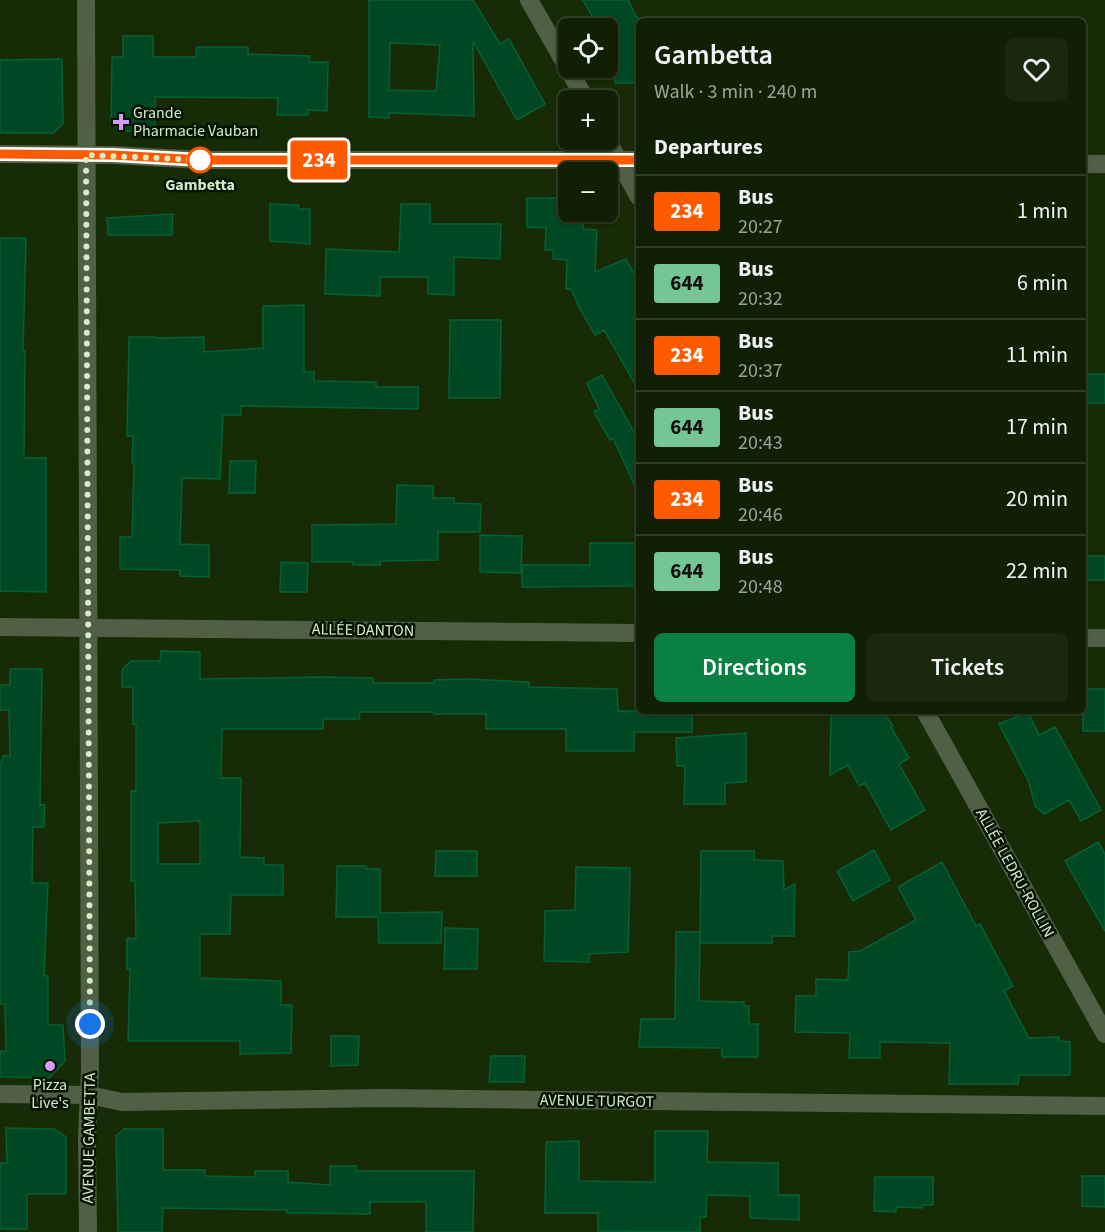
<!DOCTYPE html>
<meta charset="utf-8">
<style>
:root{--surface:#112004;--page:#1a280e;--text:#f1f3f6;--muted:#9ca39a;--line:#303e26;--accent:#0b8043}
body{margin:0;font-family:"Source Sans 3",sans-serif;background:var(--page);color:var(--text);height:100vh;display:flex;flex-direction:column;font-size:22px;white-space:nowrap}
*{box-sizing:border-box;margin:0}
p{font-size:20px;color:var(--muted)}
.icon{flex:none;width:33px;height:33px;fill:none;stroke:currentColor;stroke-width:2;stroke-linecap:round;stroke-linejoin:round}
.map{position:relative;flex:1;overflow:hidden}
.details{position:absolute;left:636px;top:18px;width:450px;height:696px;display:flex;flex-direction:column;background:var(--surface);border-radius:9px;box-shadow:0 2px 4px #0004,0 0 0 2px var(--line)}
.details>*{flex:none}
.badge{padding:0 12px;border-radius:4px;font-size:21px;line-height:39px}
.fabs{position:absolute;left:558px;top:18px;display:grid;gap:12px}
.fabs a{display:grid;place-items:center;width:60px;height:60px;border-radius:9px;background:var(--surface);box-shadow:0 2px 4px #0004,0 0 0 2px var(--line);font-size:30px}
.you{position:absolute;width:30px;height:30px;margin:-15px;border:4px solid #fff;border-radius:50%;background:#1a73e8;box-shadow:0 0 0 9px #1a73e833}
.map>.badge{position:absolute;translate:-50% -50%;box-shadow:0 0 0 3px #fff}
h2{padding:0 18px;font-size:22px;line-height:54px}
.round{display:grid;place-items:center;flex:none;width:63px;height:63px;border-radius:9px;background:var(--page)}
.headline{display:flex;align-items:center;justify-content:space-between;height:102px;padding:0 18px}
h1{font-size:28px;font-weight:600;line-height:45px}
.cta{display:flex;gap:12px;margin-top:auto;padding:12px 18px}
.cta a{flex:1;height:69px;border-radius:9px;background:var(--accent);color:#fff;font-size:24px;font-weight:600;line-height:69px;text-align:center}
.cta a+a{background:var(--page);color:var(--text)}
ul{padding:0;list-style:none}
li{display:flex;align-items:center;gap:18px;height:72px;padding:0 18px;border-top:2px solid var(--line)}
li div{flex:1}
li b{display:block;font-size:22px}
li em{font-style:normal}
li .badge{min-width:66px;font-weight:700;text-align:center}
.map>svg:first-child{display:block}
.building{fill:#004723;stroke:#056133;stroke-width:1.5;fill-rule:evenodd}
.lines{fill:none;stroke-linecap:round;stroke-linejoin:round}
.minor{stroke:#4f6044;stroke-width:18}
.line-casing{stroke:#fff;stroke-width:14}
.line{stroke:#ff5a00;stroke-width:9}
.walk{stroke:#d6ecc8;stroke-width:6;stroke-dasharray:0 10.8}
.poi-dot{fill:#d89af8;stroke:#041200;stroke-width:2}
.stop-dot{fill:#fff;stroke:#ff5a00;stroke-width:3}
.labels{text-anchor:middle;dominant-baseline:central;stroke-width:5;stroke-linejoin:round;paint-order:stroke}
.poi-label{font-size:16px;fill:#d6ecc8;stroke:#041200;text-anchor:start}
.stop-label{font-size:16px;font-weight:bold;fill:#d6ecc8;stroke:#041200}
.street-label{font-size:16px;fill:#d6ecc8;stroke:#041200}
</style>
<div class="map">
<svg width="1105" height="1232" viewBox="0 0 1105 1232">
<rect width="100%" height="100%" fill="#172b06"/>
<path class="building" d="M 369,0 L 473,0 L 500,44 L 509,39 L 545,104 L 517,120 L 473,41 L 474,116 L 389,113 L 389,118 L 369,117 ZM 390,43 L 440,45 L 436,91 L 389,90 Z
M 583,0 L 628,0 L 639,22 L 639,83 L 615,83 L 615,37 L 608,41 L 608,28 L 599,28 Z
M 123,36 L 153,36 L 153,57 L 196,57 L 197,47 L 248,47 L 248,54 L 310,56 L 309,62 L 328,62 L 327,111 L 308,110 L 308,115 L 277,115 L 278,98 L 155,97 L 155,131 L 121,131 L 111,121 L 112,57 L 123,57 Z
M 62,59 L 63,124 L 53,133 L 0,133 L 0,60 Z
M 527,198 L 568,198 L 568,212 L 584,212 L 583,229 L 597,230 L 595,272 L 626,259 L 639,283 L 639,391 L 604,330 L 595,335 L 580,309 L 571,289 L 566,289 L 567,260 L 553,259 L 553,250 L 545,250 L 546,228 L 527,227 Z
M 270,204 L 298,205 L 299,209 L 310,209 L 310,244 L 270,241 Z
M 401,204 L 430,204 L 430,224 L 501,224 L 500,259 L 454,257 L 454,295 L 428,294 L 428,277 L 380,277 L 380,296 L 325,294 L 326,249 L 399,252 Z
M 173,214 L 172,235 L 108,235 L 107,218 Z
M 0,238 L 26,238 L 23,351 L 25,351 L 24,458 L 46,458 L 46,592 L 0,591 Z
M 304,305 L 304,372 L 314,372 L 314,381 L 376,382 L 376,387 L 418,387 L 418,409 L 241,406 L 241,415 L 223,415 L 220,479 L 182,478 L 180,544 L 209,545 L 209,577 L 180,576 L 180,570 L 120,569 L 120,537 L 132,537 L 134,464 L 132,464 L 133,436 L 127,436 L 129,337 L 156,337 L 156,338 L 204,337 L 204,352 L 263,348 L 263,306 Z
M 450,320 L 501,320 L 500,398 L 449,398 Z
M 1083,374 L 1105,374 L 1105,403 L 1083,403 Z
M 602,375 L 639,441 L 639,495 L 613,438 L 610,440 L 594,412 L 599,409 L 587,383 Z
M 230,461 L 256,461 L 255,493 L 229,493 Z
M 397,485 L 433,486 L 433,498 L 454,498 L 454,503 L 481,504 L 480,532 L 438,532 L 438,560 L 380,561 L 380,565 L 353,565 L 353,562 L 312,562 L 312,525 L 396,524 Z
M 480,535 L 522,536 L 521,573 L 480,572 Z
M 590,543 L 639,543 L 639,586 L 522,587 L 522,565 L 590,565 Z
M 1083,556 L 1105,556 L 1105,580 L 1083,580 Z
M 281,562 L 308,563 L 307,592 L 280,592 Z
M 161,651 L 200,652 L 200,679 L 324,677 L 373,678 L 373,683 L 434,683 L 434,680 L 467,679 L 529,682 L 529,687 L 617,689 L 618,711 L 692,711 L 692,732 L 634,732 L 634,751 L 566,751 L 566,729 L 486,729 L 486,714 L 434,714 L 434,712 L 360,712 L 359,719 L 323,719 L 323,729 L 222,729 L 221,778 L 241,778 L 240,857 L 264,858 L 264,865 L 283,865 L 283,895 L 231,895 L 230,934 L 200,934 L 200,978 L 281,981 L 281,1005 L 292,1005 L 291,1053 L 240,1054 L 240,1041 L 128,1041 L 130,969 L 127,969 L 127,938 L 136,939 L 135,881 L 131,881 L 131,791 L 136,791 L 136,724 L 133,724 L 133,687 L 122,687 L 122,670 L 131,661 L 160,661 ZM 200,821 L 200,864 L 158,864 L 158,823 Z
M 10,669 L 42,669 L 40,805 L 45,805 L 44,827 L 33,827 L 32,883 L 48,883 L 44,976 L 48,976 L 48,1025 L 63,1025 L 65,1061 L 49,1078 L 0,1077 L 0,1051 L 6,1051 L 5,1004 L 0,1004 L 0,762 L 2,762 L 3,756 L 10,756 L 9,710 L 0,710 L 0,685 L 10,685 Z
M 1083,689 L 1105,689 L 1105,731 L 1083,731 Z
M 831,711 L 882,711 L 893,726 L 891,727 L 909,758 L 899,764 L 925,810 L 891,830 L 865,783 L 859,786 L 848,765 L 830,775 Z
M 1028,712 L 1039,735 L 1055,727 L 1101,810 L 1081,821 L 1069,800 L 1044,814 L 1035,806 L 1029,782 L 999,724 Z
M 746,733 L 746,782 L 725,783 L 725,804 L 684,804 L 685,766 L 677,766 L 676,738 Z
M 1098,842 L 1105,854 L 1105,931 L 1065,861 Z
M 874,850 L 890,880 L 853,901 L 837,871 Z
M 436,851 L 477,851 L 477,876 L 435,876 Z
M 701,851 L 754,851 L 754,860 L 783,861 L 784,890 L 795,884 L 794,936 L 772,936 L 772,943 L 700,943 Z
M 942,862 L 976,926 L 980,924 L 1013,986 L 1004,991 L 1029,1038 L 1059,1037 L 1059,1041 L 1070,1042 L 1070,1075 L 1019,1075 L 1018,1084 L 949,1084 L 950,1043 L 880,1042 L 880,1058 L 849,1058 L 850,1033 L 795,1032 L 796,996 L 816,996 L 816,979 L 848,980 L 849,952 L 860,951 L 916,920 L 898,887 Z
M 337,866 L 366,866 L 367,869 L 380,869 L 380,913 L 442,912 L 441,943 L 379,943 L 378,917 L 336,917 Z
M 576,867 L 630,868 L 628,952 L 589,954 L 589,962 L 544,961 L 545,911 L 575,910 Z
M 445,928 L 478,929 L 477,969 L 444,969 Z
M 676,932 L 700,932 L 699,1001 L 744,1002 L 744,1006 L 749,1006 L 749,1024 L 758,1024 L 758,1057 L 722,1057 L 722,1048 L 639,1047 L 641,1019 L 675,1019 Z
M 331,1036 L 359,1036 L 358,1065 L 331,1066 Z
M 491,1056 L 525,1056 L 524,1082 L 489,1082 Z
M 6,1128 L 54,1129 L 66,1137 L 66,1194 L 27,1194 L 27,1229 L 0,1229 L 0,1163 L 7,1163 Z
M 124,1129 L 163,1129 L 163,1170 L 205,1170 L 205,1176 L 255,1177 L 255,1171 L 288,1171 L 288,1182 L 330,1185 L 330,1166 L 356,1166 L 356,1171 L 474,1171 L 473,1232 L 426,1232 L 426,1202 L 370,1202 L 370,1214 L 287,1213 L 287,1210 L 163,1208 L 162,1232 L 118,1232 L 116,1136 Z
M 655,1131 L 708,1131 L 707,1162 L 778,1163 L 778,1195 L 799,1195 L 799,1220 L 750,1218 L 750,1196 L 707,1195 L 706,1217 L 700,1217 L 700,1232 L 598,1231 L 598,1213 L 545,1213 L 546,1142 L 579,1141 L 579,1181 L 655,1182 Z
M 1082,1176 L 1105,1176 L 1105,1207 L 1082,1206 Z
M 875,1177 L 933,1177 L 933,1205 L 922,1205 L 922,1208 L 896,1207 L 896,1212 L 874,1211 Z"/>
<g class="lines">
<path class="minor" d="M 86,0 L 90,1071 L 87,1137 L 88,1232
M 529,0 L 586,100
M 607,140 L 639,197
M 0,154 L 113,155 L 202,160 L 639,160
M 1083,164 L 1105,164
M 0,627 L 639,633
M 1083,638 L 1105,638
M 925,711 L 1105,1034
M 0,1094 L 89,1095 L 122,1102 L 383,1098 L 1105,1106"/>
</g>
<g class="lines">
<g class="line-casing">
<path id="line" d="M 0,154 L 113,155 L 202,160 L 639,160"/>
</g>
<use href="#line" class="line"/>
<path class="walk" d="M 90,1024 L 86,155 L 202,160 L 200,160"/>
</g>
<g class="poi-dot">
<path d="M118 113h6v6h6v6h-6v6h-6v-6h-6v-6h6z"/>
<circle cx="50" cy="1066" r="6"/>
</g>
<circle class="stop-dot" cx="200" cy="160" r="12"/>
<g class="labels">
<g class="poi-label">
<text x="133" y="113">Grande<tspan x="133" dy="18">Pharmacie Vauban</tspan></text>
<text x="50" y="1085" text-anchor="middle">Pizza<tspan x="50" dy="18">Live's</tspan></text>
</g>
<g class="stop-label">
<text x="200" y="185">Gambetta</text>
</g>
<g class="street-label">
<text transform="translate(363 630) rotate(1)">ALLÉE DANTON</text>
<text transform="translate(1015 873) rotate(61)">ALLÉE LEDRU-ROLLIN</text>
<text transform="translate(597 1101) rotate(1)">AVENUE TURGOT</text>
<text transform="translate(89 1138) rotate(-89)">AVENUE GAMBETTA</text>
</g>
</g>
</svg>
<div class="fabs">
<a><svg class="icon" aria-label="locate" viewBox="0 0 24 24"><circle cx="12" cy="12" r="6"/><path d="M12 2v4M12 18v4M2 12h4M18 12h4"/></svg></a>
<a>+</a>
<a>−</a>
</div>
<div class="you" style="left:90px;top:1024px"></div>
<b class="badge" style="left:319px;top:160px;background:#ff5a00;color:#fff">234</b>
<section class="details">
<div class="headline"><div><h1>Gambetta</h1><p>Walk · 3 min · 240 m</p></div><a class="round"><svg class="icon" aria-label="heart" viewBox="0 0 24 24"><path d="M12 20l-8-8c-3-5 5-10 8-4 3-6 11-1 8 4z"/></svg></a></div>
<h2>Departures</h2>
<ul>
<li><span class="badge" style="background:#ff5a00;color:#fff">234</span><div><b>Bus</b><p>20:27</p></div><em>1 min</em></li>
<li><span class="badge" style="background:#76c695;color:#111">644</span><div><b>Bus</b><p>20:32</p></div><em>6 min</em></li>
<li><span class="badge" style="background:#ff5a00;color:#fff">234</span><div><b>Bus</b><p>20:37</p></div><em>11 min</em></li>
<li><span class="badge" style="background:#76c695;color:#111">644</span><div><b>Bus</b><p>20:43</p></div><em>17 min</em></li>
<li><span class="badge" style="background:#ff5a00;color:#fff">234</span><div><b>Bus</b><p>20:46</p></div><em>20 min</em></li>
<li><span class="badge" style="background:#76c695;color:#111">644</span><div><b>Bus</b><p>20:48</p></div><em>22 min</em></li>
</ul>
<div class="cta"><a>Directions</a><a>Tickets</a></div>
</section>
</div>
